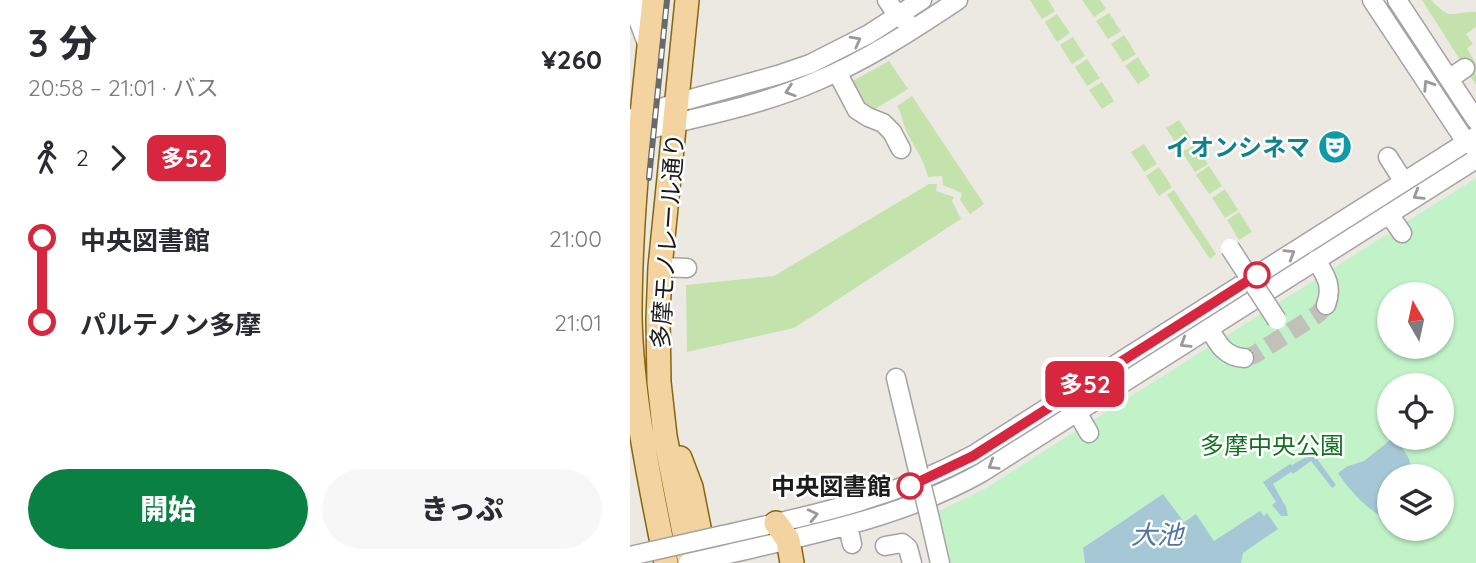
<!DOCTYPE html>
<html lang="ja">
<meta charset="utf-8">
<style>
:root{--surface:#fff;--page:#f7f7f7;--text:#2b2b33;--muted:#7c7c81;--accent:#0b8043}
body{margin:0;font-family:Quicksand,"Noto Sans JP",sans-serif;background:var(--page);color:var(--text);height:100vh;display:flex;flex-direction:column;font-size:26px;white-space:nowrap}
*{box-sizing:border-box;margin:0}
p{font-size:23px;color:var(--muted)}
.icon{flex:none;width:38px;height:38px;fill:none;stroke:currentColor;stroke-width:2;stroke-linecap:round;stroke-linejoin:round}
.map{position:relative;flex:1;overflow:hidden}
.drawer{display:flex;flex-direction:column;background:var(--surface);width:630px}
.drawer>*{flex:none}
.badge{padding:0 14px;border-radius:10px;font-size:24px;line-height:46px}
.needle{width:46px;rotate:351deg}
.controls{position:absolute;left:747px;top:282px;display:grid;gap:14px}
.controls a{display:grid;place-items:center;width:77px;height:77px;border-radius:50%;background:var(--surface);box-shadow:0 2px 5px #0004;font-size:35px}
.map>.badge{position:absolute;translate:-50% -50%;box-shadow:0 0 0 4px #fff}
.legs{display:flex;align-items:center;gap:10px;height:77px;padding:0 28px;font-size:23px}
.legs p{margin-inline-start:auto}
.summary{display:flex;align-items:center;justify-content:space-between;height:119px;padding:0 28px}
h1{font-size:38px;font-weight:800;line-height:52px}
.primary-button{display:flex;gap:14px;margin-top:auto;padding:14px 28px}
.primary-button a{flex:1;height:80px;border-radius:42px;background:var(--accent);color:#fff;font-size:28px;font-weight:800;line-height:80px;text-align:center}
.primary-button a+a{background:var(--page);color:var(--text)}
ul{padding:0 28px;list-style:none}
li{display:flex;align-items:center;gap:24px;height:84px;font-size:26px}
li i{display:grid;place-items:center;width:10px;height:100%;margin:0 9px;background:currentColor}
li i::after{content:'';width:18px;height:18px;margin:-9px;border:5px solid;border-radius:50%;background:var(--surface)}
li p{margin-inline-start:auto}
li:first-child i{background:linear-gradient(#0000 50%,currentColor 0)}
li:last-child i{background:linear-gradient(currentColor 50%,#0000 0)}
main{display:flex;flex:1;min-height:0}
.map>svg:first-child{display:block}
.grass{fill:#c3e2ac}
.park{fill:#c2f3c8;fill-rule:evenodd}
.water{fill:#a6c8d6}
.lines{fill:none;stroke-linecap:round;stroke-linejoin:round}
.minor-tunnel{stroke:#c2c0ba;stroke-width:18;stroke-dasharray:18 9;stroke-linecap:butt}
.minor-casing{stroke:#a3a3a3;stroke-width:21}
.major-casing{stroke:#86650d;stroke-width:26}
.minor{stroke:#fff;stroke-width:18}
.major{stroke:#f3d4a0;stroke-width:23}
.rail-casing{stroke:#6a6a6a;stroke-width:6}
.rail{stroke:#fff;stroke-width:3.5;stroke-dasharray:10;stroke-linecap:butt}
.minor-bridge-casing{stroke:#a3a3a3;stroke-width:21;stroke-linecap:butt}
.minor-bridge{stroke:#fff;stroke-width:18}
.oneway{stroke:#999}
.line-1-casing{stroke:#fff;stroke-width:16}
.line-1{stroke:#d7263d;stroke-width:10}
.stop-1-dot{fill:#fff;stroke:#d7263d;stroke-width:3.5}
.labels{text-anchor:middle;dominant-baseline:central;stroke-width:5;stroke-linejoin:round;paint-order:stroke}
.culture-label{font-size:24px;font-weight:bold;fill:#0d838f;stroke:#fff;text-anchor:end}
.street-label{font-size:24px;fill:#1c1c1c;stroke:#fff}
.park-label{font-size:24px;fill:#156e21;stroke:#fff}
.stop-label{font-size:24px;font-weight:bold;fill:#1c1c1c;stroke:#fff;text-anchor:end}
.water-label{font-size:26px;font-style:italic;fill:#5275a1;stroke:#fff}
</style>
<main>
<section class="drawer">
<div class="summary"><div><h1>3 分</h1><p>20:58 – 21:01 · バス</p></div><b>¥260</b></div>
<div class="legs"><svg class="icon" aria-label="walk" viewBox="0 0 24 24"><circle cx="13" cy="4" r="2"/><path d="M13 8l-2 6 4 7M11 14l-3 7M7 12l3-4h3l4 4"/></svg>2<svg class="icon" aria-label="forward" viewBox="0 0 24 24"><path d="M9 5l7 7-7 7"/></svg><b class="badge" style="background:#d7263d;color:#fff">多52</b></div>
<ul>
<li><i style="color:#d7263d"></i><b>中央図書館</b><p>21:00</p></li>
<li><i style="color:#d7263d"></i><b>パルテノン多摩</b><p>21:01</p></li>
</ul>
<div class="primary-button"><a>開始</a><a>きっぷ</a></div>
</section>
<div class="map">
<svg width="846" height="563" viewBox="0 0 846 563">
<rect width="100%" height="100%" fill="#ece9e2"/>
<path class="grass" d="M 400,0 L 418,0 L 425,11 L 412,19 Z
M 452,0 L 470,0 L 476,9 L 464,17 Z
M 792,0 L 801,0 C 823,23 820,11 846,12 L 846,27 L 836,34 L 843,44 L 837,48 L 846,64 L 846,85 Z
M 479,13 L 491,31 L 478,39 L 466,21 Z
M 427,14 L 440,33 L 427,42 L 415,22 Z
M 494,35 L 506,54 L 493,62 L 481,44 Z
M 443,37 L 455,56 L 442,64 L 430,45 Z
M 508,57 L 520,76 L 508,84 L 495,66 Z
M 457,59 L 470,78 L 457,86 L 445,67 Z
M 259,61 L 278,89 L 240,112 L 230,102 L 219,83 Z
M 472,82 L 484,101 L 472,109 L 459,90 Z
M 282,96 L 354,204 L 340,214 L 330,200 L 332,193 L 313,185 L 312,176 L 298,177 C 294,158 282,145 275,128 C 272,120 272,114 267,106 Z
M 549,120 L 562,140 L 549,148 L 536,128 Z
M 514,144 L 527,164 L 514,172 L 501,152 Z
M 565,144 L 578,164 L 565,172 L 552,152 Z
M 579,166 L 592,186 L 579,194 L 566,175 Z
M 529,167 L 542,187 L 529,196 L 516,176 Z
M 299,184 L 307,184 L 306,191 L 324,197 L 322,201 L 331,219 L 164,328 L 57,352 L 56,285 L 144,276 Z
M 595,189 L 608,210 L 595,218 L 582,198 Z
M 544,190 L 586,254 L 580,259 L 537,195 Z
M 609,212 L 622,232 L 609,240 L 597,220 Z"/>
<path class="park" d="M 846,178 L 846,563 L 321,563 L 309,511 L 353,490 ZM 760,294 L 812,294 L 812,346 L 760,346 ZM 760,385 L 812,385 L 812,438 L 760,438 ZM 760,476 L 812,476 L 812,528 L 760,528 Z"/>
<path class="water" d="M 763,438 L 766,438 L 778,457 L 785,476 L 760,476 L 759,521 C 738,510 722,494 708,473 L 718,466 L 734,461 Z
M 683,453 L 706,485 L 702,488 L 681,461 L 663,474 L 661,472 L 643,484 L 656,507 L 658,516 L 651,516 L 642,505 L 646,502 L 633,482 L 660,464 L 662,465 Z
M 533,494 L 554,522 L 566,514 L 584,541 L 630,511 L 634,516 L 637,513 L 648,529 L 613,553 L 611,563 L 455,563 L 453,548 Z"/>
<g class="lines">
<path class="minor-tunnel" d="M 614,358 L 624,355 L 688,314 L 696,305"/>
<g class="minor-casing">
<path id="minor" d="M 5,0 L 4,9 L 18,46
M 257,0 L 268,16 L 277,22
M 742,0 L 836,142 L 846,148
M 767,0 L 846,120
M 207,72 L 227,110 L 238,117 L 253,123 L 262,132 L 271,149
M 819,79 L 835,68
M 0,119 L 46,103 L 148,75 L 180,64 L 239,34 L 292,0
M 0,134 C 62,118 128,107 187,81 C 237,60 283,30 328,0
M 758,157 L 774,182
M 759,214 L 772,233
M 686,260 C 696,276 703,286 696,305
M 30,267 L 57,268
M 579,328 C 588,344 595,357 614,358
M 266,378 L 286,462
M 447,412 L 459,433
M 300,519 L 310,563
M 218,526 L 222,544
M 93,535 C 183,515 261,499 343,455 L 846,136
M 255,546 L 272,543 L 278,548 L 282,563
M 98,554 C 185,534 272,517 351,473 L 846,159"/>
</g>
<g class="major-casing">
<path id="major" d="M 24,0 C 13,105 0,211 0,317 C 2,400 20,482 36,563
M 57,0 L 30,267 L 28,319 L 29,382 L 35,436 L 60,563
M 50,458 L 61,487 L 76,563
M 146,523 L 158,540 L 162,563"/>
</g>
<use href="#minor" class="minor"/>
<use href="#major" class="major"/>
<g class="rail-casing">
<path id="rail" d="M 19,178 L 37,0"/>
</g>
<use href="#rail" class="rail"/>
<g class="minor-bridge-casing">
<path id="minor-bridge" d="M 600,248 L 647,320
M 286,462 L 300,519
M 0,556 L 93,535
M 58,563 L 98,554"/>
</g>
<use href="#minor-bridge" class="minor-bridge"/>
</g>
<defs><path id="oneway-chevron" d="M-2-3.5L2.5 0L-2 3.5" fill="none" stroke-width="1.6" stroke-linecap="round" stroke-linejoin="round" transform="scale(1.75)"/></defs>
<g class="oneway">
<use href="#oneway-chevron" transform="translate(226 41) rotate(-28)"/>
<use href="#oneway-chevron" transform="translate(798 85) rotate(-123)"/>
<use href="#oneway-chevron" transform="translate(160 91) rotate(162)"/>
<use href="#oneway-chevron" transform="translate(788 195) rotate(148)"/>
<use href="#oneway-chevron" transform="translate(660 254) rotate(-32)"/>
<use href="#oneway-chevron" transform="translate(555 343) rotate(148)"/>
<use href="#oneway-chevron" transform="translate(363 465) rotate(148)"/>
<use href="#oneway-chevron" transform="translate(183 515) rotate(-13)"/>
</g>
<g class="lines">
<g class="line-1-casing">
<path id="line-1" d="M 280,486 L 343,456 L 627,275"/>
</g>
<use href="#line-1" class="line-1"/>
</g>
<defs>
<g id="theatre-disc" transform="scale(1.75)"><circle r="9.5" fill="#0f9aa8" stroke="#fff"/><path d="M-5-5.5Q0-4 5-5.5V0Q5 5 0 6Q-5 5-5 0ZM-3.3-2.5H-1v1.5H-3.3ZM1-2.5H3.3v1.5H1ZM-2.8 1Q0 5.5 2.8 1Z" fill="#fff"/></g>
</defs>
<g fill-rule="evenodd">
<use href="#theatre-disc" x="705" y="147"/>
</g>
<g class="stop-1-dot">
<circle cx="627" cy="275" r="12"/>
<circle cx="280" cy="486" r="12"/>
</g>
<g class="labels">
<g class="culture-label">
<text x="680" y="147">イオンシネマ</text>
</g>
<g class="street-label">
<text transform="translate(37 241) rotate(-86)">多摩モノレール通り</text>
</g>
<g class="park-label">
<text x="642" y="445">多摩中央公園</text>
</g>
<g class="stop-label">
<text x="261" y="486">中央図書館</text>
</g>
<g class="water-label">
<text x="527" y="534">大池</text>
</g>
</g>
</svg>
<div class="controls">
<a><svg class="needle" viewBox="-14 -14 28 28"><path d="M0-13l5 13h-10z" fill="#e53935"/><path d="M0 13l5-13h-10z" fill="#7c7c81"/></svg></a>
<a><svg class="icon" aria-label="locate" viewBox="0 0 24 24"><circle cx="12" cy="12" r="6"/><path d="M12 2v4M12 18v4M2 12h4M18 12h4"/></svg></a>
<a><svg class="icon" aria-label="layers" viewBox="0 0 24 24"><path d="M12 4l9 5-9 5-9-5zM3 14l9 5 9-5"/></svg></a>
</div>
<b class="badge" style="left:455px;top:384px;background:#d7263d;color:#fff">多52</b>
</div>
</main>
